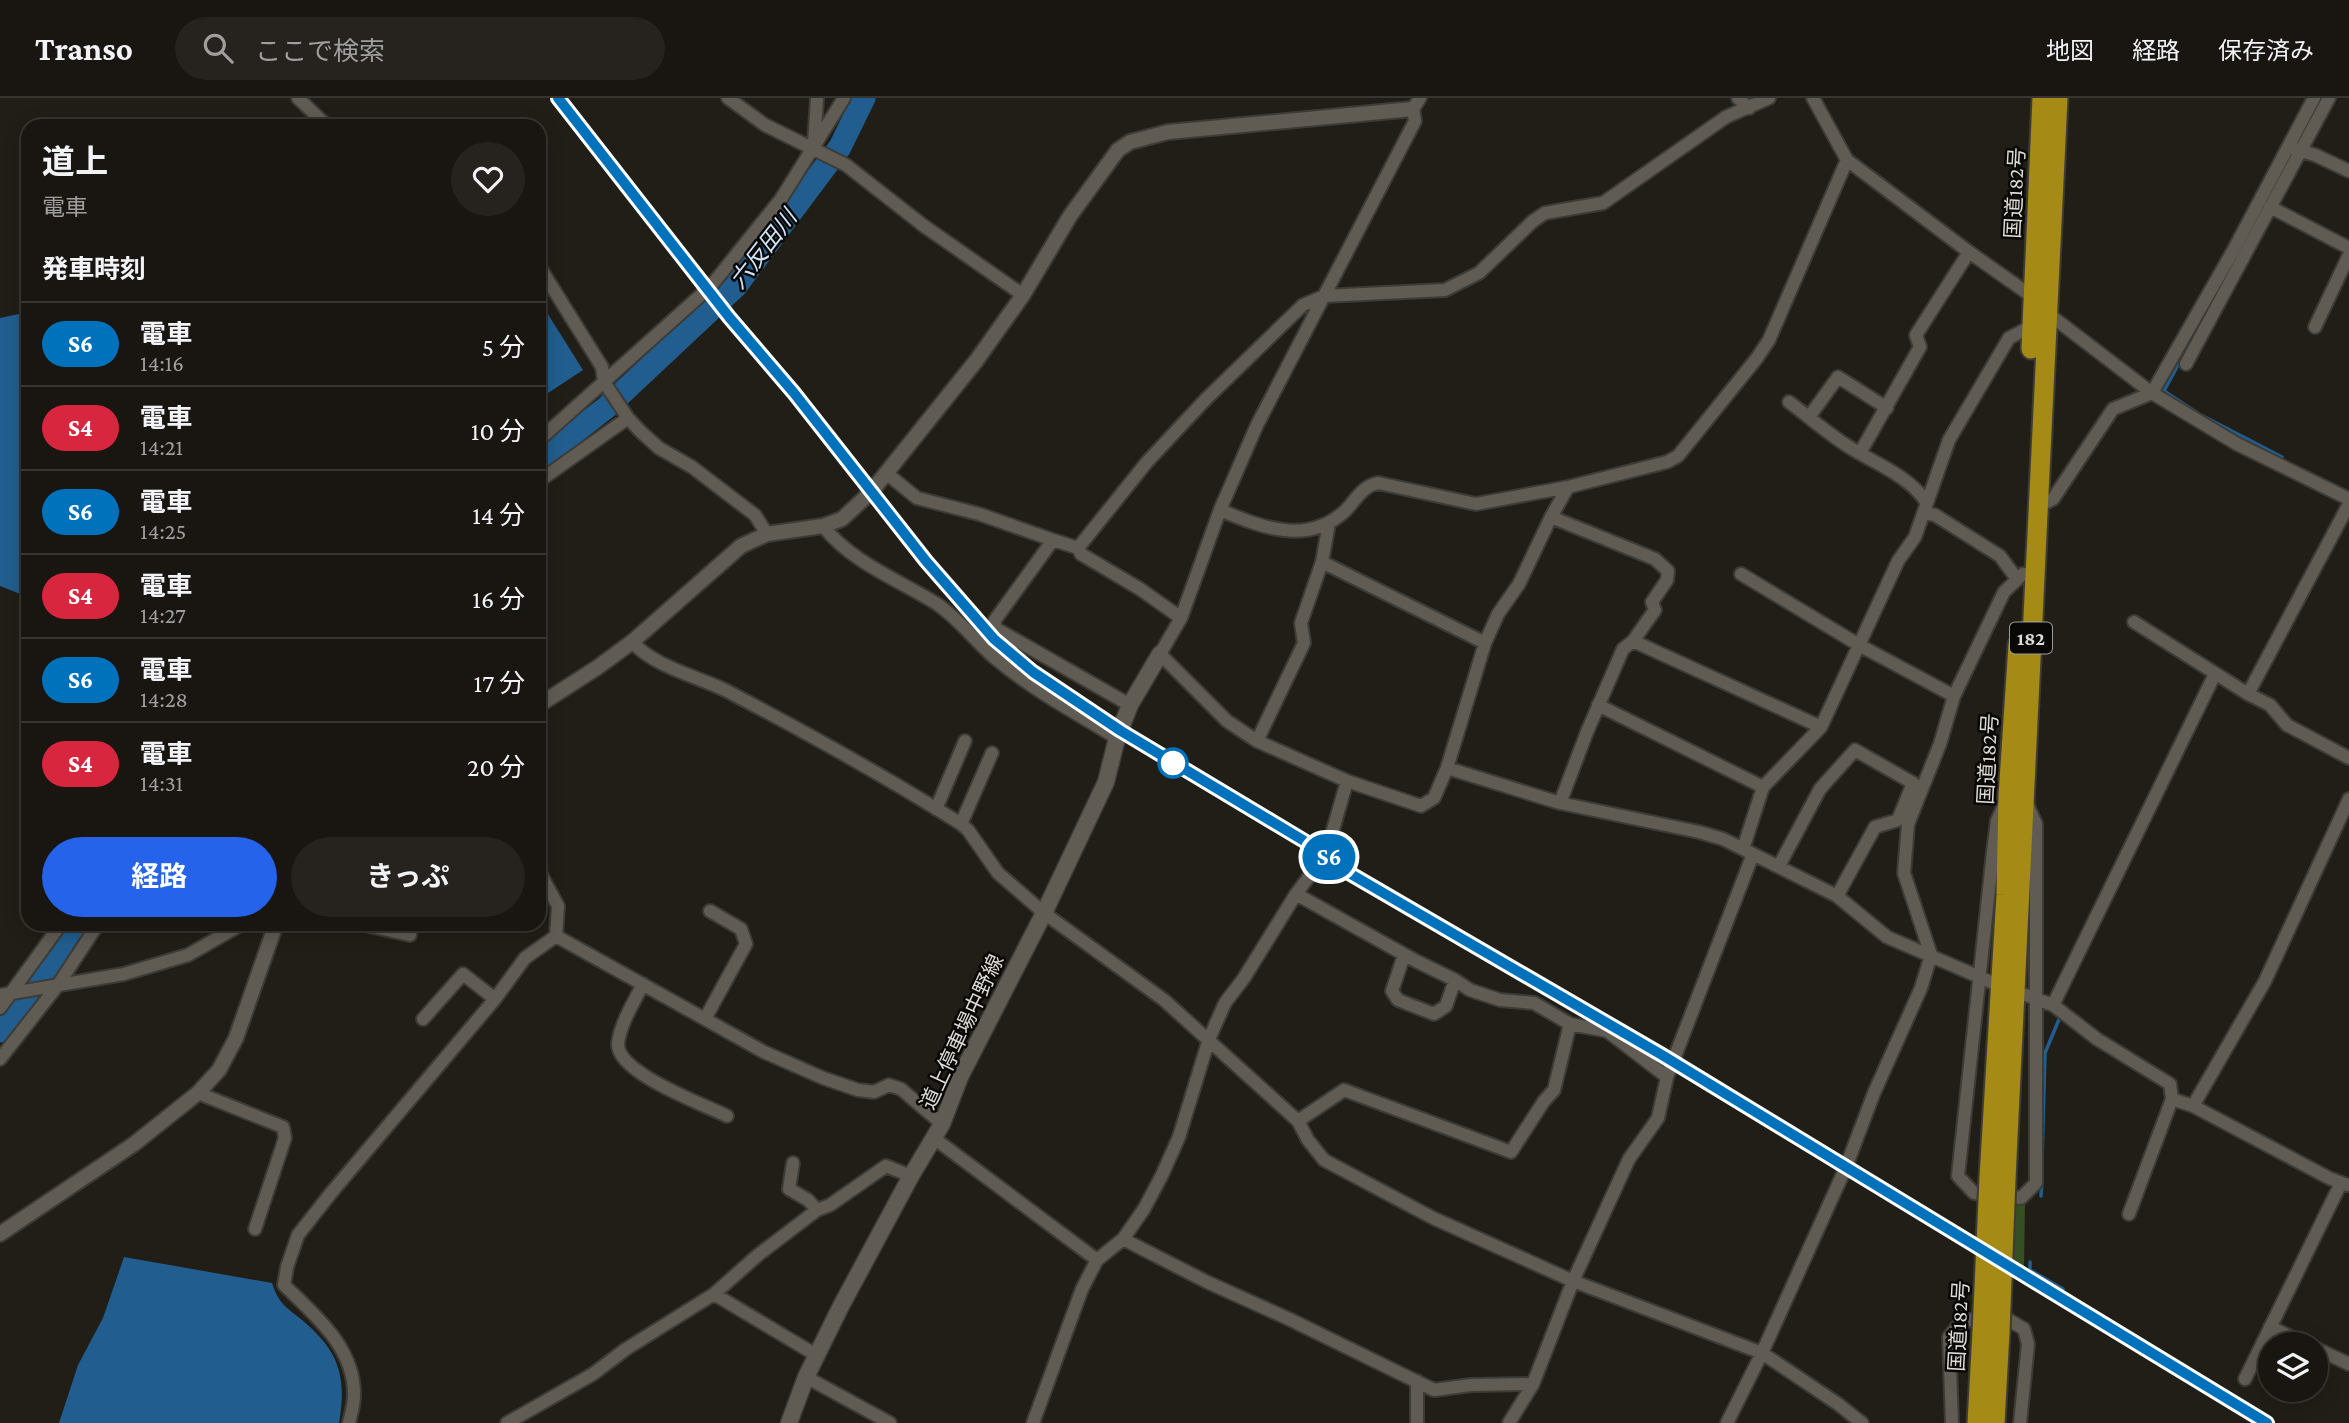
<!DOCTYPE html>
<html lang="ja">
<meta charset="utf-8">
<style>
:root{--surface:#191611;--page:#26231f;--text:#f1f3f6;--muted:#9f9f9f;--line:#373531;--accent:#2563eb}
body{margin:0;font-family:"Crimson Pro","Noto Sans JP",serif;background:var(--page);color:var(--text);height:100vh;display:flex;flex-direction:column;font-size:26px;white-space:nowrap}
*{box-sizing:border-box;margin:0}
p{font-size:23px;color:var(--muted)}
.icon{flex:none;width:38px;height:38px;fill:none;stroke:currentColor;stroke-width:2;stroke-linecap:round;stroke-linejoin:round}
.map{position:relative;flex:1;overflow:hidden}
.drawer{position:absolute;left:21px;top:21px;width:525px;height:812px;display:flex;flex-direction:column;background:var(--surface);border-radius:21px;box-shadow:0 4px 18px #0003,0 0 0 2px var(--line)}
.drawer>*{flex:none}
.badge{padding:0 14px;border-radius:23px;font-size:24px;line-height:46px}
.controls{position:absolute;left:2258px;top:1234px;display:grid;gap:14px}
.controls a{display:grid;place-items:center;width:70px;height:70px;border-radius:50%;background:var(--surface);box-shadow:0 4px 18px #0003,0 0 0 2px var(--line);font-size:35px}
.map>.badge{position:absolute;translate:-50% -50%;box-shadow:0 0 0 4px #fff}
h2{padding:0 21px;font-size:26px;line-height:63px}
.round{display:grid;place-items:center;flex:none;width:74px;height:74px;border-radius:37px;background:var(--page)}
.headline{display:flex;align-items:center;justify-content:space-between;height:119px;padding:0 21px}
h1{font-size:33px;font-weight:700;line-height:52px}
.action{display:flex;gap:14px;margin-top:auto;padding:14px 21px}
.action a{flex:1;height:80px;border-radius:42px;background:var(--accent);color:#fff;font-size:28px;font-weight:700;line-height:80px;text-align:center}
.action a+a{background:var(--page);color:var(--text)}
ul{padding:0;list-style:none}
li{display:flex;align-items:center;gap:21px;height:84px;padding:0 21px;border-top:2px solid var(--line)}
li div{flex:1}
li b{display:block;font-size:26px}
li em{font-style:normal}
li .badge{min-width:77px;font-weight:700;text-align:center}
header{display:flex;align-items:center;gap:42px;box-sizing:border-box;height:98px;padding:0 35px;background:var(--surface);border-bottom:2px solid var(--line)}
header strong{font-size:33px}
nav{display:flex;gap:38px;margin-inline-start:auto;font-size:24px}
.search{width:490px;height:63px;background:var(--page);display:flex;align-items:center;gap:18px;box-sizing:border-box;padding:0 24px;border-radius:38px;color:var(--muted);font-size:26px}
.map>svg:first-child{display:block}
.green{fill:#354f22}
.water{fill:#215e8f}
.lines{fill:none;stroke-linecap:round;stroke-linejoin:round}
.stream{stroke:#215e8f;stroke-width:3.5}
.river{stroke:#215e8f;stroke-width:23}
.minor-casing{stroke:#3d3b36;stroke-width:16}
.tertiary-casing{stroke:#3d3b36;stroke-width:18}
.secondary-casing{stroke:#3d3b36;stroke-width:19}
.trunk-casing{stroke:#3d3b36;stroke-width:23}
.minor{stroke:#605c54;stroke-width:12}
.tertiary{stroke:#605c54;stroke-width:14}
.secondary{stroke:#605c54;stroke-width:16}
.trunk{stroke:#a68a16;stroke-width:19}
.rail-casing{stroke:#95938d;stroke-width:6}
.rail{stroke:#090806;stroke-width:3.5;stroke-dasharray:10;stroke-linecap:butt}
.trunk-bridge-casing{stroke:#3d3b36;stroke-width:23;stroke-linecap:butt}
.trunk-bridge{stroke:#a68a16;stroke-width:19}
.line-casing{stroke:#fff;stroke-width:16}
.line{stroke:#0072bc;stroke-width:10}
.stop-dot{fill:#fff;stroke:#0072bc;stroke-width:3.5}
.labels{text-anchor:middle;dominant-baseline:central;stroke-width:5;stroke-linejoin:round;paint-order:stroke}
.shield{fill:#090806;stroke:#9d9c98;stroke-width:2}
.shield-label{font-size:19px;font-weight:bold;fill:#dddbd6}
.street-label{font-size:21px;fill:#dddbd6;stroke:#090806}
.water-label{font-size:23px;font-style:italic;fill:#d2e4f6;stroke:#090806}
</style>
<header>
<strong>Transo</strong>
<div class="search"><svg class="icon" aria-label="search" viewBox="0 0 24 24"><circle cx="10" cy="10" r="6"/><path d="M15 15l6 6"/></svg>ここで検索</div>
<nav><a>地図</a><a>経路</a><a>保存済み</a></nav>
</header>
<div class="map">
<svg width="2349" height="1325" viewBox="0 0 2349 1325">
<rect width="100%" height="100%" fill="#211e17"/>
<path class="green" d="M 1999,1102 L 2025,1104 L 2024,1169 L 1990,1145 Z"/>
<path class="water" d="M 539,202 L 583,272 L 539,301 Z
M 28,214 L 28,499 L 0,488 L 0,220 Z
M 124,1159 L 272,1185 C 279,1206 285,1208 302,1222 C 339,1253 347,1278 339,1325 L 59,1325 L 78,1267 L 103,1220 Z"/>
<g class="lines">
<path class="stream" d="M 2230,170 L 2164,293 L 2199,316 L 2282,359
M 2042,1065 L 2045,955 L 2060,919
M 2041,1098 L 2042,1083
M 2030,1164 L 2030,1172 L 2063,1191"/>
<path class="river" d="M 539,362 L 607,309 L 736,188 L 840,49 L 864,0
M 0,933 L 79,826"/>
<g class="minor-casing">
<path id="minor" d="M 298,0 L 327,28
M 728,0 L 765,27 L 846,67 L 924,128 L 1023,197
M 1420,0 L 1413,11 L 1415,23 L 1257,327 L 1220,412 L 1181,520 L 1160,556 L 1227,623 L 1257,643 L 1347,683 L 1421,708 L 1434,700 L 1447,670 L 1560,705 L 1699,734 L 1723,741 L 1837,798 L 1887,839 L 1991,884
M 1738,0 L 1749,10
M 1813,0 L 1847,62 L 1969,154 L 2033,199 L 2046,214 L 2152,295 L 2237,346 L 2349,401
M 814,46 L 817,0
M 2295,51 L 2315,57 L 2349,73
M 2270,109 L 2349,150
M 539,168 L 602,269 L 604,284 L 628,320 L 640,333 L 659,350 L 692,369 L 755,417 L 767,436
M 2315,229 L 2349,157
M 2186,266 L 2329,0
M 1789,304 C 1808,318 1826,334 1846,347 C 1873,365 1909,377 1927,405
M 1809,319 L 1838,279 L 1887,310
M 539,342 L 711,188 L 781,101 L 844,0
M 1860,355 L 1920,249 L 1916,237 L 1969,154
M 886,375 L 917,400 L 979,416 L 1053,442
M 539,383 L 628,320
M 2037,409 L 2053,401 L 2113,311 L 2152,295 L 2233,153 L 2314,0
M 1220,412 C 1261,429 1307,448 1345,413 C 1356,402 1362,388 1378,385 L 1476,406 L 1568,389 L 1667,364 L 1678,358 L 1757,260 L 1769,242 L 1847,62
M 1924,415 L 1935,417 L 2000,458 L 2017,481
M 1551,419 L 1655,461 L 1668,473 L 1667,482 L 1652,504 L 1655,512 L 1633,543 L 1623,551 L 1587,634 L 1560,705
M 823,428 C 852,465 899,482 937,506 C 959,521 976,544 996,561 C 1033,592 1076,615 1117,640
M 1078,450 L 1081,456 L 1140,491 L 1181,520
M 1322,464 L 1485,545
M 1741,476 L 1859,547 L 1954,598
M 2134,524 L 2248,596 L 2270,607 L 2287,627 L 2349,660
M 1633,543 L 1821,629
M 632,544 C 658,571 695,577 727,593 C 807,635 885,678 961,726 L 968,732 L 998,775 L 1044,815 L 1164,902 L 1298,1023 L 1308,1042 L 1324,1062 L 1433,1120 L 1573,1183 L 1762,1255 L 1838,1306 L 1862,1325
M 2248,596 L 2349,406
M 1130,607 L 995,530 L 995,522 L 1053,442 L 1078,450 L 1147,364 L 1206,301 L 1303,207 L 1324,198 L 1445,192 L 1479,175 L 1533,123 L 1545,115 L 1603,105 L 1726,19 L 1769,0
M 1598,607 L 1763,689
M 1257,643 L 1304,545 L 1301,525 L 1322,464 L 1329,425
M 1447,670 L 1485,545 L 1498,516 L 1519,486 L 1551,419 L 1568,389
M 2005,705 L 1997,723 L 1993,754 L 1958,1078 L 1974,1095 L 2021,1100 L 2036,1085 L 2036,726 L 2027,706
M 936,711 L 965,643
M 961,726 L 992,655
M 1743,751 L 1763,689 L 1821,629 L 1898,463 L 1915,439 L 1949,342 L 2009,240 L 2032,228
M 1779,768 L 1820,691 L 1855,652 L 1913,685 L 1898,722 L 1875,729 L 1837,798
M 1296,796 L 1416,863 L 1455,882 L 1470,892 L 1500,902 L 1534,905 L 1570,926 L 1607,933 L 1667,979
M 360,826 L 410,837
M 556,838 L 764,954 L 823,980 L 858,992 L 874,994 L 889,987 L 901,991 L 942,1026
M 1404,857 L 1392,893 L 1398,902 L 1434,916 L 1446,908 L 1455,882
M 643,886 C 634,904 620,926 618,946 C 617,975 703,1006 727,1018
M 0,897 L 124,876 L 188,857 L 242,826
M 2026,897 L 2053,907 L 2097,941 L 2170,986 L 2172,1001 L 2129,1116
M 2053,907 L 2215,576
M 0,910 L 61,826
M 706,919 L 746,846 L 741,831 L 710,813
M 423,921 L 463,876 L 495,901
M 0,961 L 58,887 L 98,826
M 198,995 L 283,1029 L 285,1040 L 255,1131
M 2172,1001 L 2193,1008 L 2329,1080 L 2347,1087
M 2193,1008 L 2265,883 L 2349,701
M 1298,1023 L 1344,992 L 1511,1054 L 1544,1003 L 1554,992 L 1570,926
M 935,1041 L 1097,1162
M 793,1065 L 789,1091 L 808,1102 L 817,1112
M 1123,1141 L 1207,1184 L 1289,1221 L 1434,1292 L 1471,1287 L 1533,1286
M 714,1196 L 816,1257
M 2270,1229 L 2306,1246
M 2315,1250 L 2349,1266
M 806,1279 L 890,1325
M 2245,1281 L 2341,1085
M 1417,1283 L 1417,1325
M 349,1325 C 351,1316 354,1307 354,1298 C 355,1250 316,1218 284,1187 L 287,1169 L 298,1137 L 331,1095 L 495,901 L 525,860 L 556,838 L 558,808 L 539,773
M 507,1325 L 593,1276 L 626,1251 L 714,1196 L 758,1157 L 817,1112 L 830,1107 L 886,1068 L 911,1078
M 1033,1325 L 1082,1191 L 1097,1162 L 1123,1141 L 1144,1111 L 1162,1077 L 1179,1039 L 1209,941 L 1225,905 L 1244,880 L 1296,796 L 1326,756 L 1347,683
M 1509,1325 L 1533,1286 L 1573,1183 L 1629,1061 L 1658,1020 L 1667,979 L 1753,756
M 1727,1325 L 1762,1255 L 1846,1069 L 1874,995 L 1921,890 L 1931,857 L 1904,775 L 1908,726 L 1940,646 L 1954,598 L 2004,494 L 2023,476 L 2034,476
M 1952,1325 L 1949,1239 L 1961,1224 L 1975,1221 L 2009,1222 L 2024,1231 L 2028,1246 L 2020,1325"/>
</g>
<g class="tertiary-casing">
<path id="tertiary" d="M 539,607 L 598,569 L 632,544 L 741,448 L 767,436 L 823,428 L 842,421 L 871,394 L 976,263 L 1023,197 L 1070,118 L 1118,52 L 1130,44 L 1168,34 L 1413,11
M 0,1136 L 134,1046 L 198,995 L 219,972 L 236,940 L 276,826"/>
</g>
<g class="secondary-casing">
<path id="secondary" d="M 789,1325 L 806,1279 L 841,1208 L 911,1078 L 942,1026 L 960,979 L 1044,815 L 1106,684 L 1117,640 L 1130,607 L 1160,556"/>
</g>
<g class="trunk-casing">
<path id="trunk" d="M 2031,251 L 2042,0
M 1989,1080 L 2006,797 L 2008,698 L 2018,547
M 2006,1081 L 2058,0
M 1977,1325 L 1982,1234
M 1995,1325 L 2000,1234"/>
</g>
<use href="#minor" class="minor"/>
<use href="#tertiary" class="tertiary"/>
<use href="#secondary" class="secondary"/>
<use href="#trunk" class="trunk"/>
<g class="rail-casing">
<path id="rail" d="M 558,0 L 729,219 L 794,295 L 926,463 L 994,541 L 1033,574 L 1121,633 L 1326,756 L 1349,775 L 1662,957 L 2267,1325"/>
</g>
<use href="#rail" class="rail"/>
<g class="trunk-bridge-casing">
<path id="trunk-bridge" d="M 1982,1234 L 1989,1080
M 2000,1234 L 2006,1081"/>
</g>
<use href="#trunk-bridge" class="trunk-bridge"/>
</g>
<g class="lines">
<g class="line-casing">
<path id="line" d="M 558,0 L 729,219 L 794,295 L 926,463 L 994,541 L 1033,574 L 1121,633 L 1326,756 L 1349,775 L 1662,957 L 2267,1325"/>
</g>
<use href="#line" class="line"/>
</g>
<circle class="stop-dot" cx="1173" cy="665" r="14"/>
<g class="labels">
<rect class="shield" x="2010" y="524.5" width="42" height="31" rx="5"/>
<g class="shield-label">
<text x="2031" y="540">182</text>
</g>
<g class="street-label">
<text transform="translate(2015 95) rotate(-87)">国道182号</text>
<text transform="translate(1988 661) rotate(-87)">国道182号</text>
<text transform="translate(962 934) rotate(-65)">道上停車場中野線</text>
<text transform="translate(1959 1228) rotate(-87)">国道182号</text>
</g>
<g class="water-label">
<text transform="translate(763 151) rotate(-52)">六反田川</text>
</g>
</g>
</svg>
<div class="controls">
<a><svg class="icon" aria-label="layers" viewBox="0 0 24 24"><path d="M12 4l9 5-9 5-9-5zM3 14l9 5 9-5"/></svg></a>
</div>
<b class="badge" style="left:1329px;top:759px;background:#0072bc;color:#fff">S6</b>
<section class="drawer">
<div class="headline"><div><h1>道上</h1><p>電車</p></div><a class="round"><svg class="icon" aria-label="heart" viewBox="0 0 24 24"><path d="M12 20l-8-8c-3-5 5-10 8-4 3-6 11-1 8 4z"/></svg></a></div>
<h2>発車時刻</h2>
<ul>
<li><span class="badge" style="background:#0072bc;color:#fff">S6</span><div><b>電車</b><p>14:16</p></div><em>5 分</em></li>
<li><span class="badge" style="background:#d7263d;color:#fff">S4</span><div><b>電車</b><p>14:21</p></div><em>10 分</em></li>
<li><span class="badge" style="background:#0072bc;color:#fff">S6</span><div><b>電車</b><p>14:25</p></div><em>14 分</em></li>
<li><span class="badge" style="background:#d7263d;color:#fff">S4</span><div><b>電車</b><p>14:27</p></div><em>16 分</em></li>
<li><span class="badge" style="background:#0072bc;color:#fff">S6</span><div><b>電車</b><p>14:28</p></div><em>17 分</em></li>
<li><span class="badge" style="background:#d7263d;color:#fff">S4</span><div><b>電車</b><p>14:31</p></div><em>20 分</em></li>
</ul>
<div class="action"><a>経路</a><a>きっぷ</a></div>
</section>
</div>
